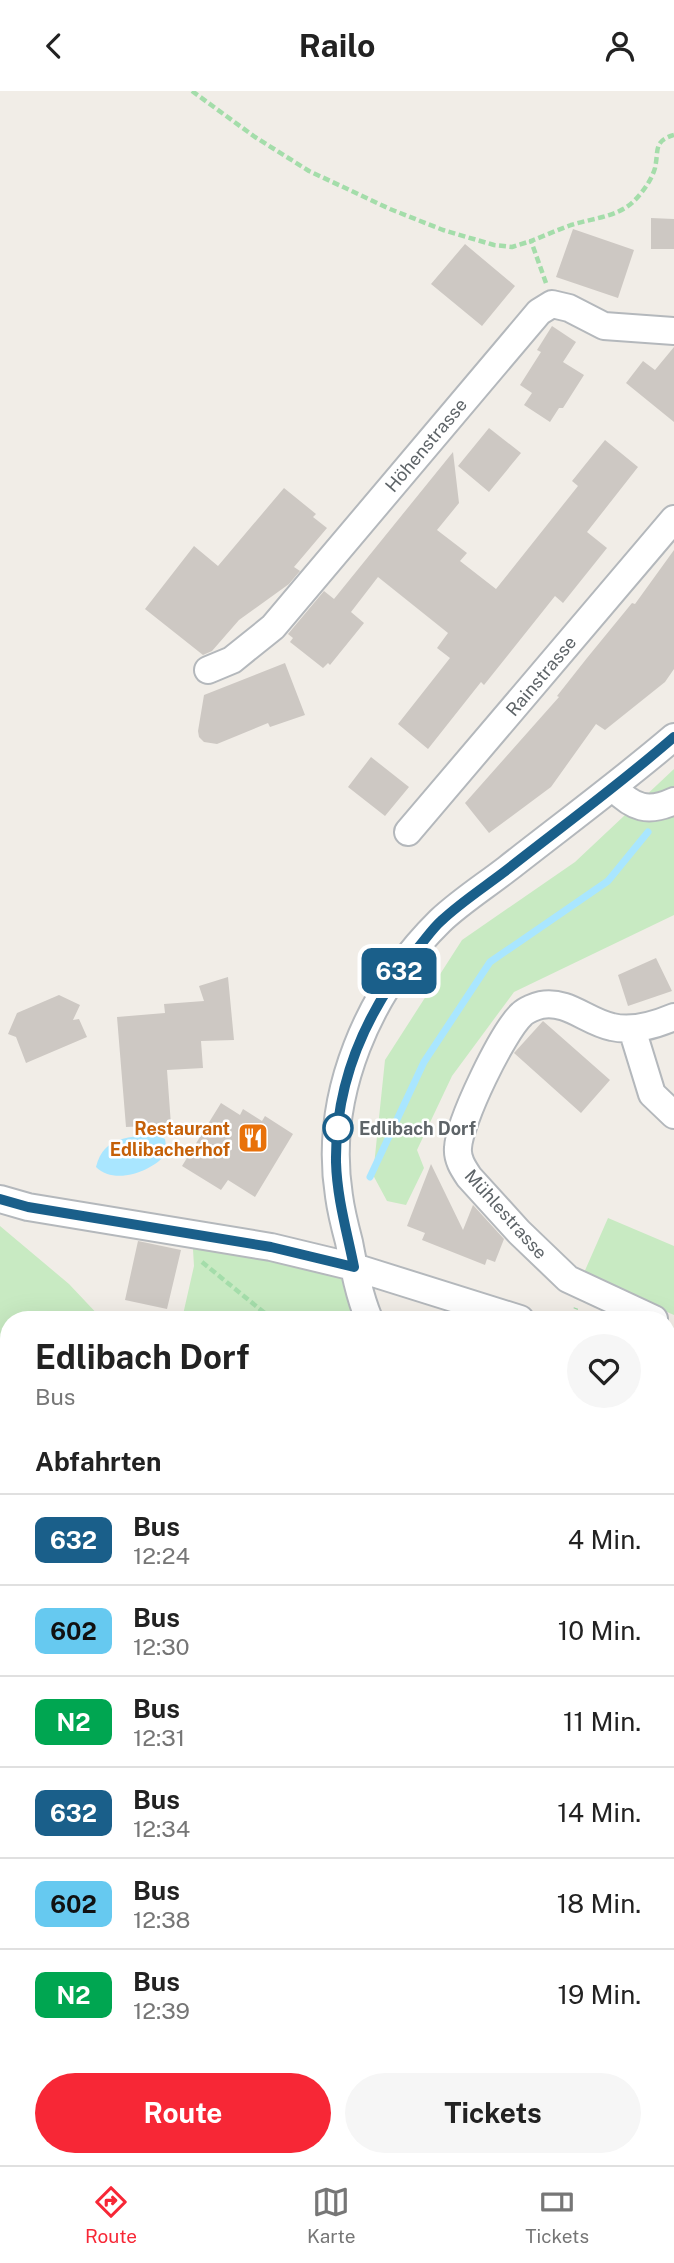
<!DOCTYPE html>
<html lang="de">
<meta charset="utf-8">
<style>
:root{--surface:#fff;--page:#f6f6f6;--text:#222;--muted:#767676;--line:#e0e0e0;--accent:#f72736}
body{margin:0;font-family:"Public Sans",sans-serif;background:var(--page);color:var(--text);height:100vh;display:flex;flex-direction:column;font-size:26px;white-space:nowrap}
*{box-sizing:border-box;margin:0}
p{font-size:23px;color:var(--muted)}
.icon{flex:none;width:38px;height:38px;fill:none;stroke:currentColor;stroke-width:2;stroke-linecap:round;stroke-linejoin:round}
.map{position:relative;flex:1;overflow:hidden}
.drawer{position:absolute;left:0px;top:1220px;width:676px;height:856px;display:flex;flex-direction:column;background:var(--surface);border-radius:28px 28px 0 0;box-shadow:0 7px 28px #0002}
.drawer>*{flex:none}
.badge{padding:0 14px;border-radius:10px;font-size:24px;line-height:46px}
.map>.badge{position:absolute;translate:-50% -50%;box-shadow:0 0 0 4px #fff}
h2{padding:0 35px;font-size:26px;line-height:63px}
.round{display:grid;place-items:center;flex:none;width:74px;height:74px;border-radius:37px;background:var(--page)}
.overview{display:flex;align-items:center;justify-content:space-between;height:119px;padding:0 35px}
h1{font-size:33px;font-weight:700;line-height:52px}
.button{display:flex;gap:14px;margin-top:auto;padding:14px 35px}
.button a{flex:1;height:80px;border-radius:42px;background:var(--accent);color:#fff;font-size:28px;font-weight:700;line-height:80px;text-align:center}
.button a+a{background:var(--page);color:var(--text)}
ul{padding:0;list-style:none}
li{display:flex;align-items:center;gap:21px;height:91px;padding:0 35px;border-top:2px solid var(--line)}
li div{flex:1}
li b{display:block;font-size:26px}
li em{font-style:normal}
li .badge{min-width:77px;font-weight:700;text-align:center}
header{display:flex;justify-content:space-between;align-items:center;height:91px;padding:0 35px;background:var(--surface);font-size:32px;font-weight:700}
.tab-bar{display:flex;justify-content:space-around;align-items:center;height:98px;border-top:2px solid var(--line);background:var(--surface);font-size:19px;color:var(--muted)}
.tab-bar a{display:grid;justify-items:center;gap:4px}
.tab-bar .active{color:var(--accent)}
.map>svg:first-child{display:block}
.green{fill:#c8eac2}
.water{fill:#a9e6ff}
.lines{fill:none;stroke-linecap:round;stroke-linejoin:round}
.stream{stroke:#a9e6ff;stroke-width:7}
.building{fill:#cdc8c3}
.minor-casing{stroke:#b4b8bc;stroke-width:30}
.path{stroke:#a4ddaa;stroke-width:4.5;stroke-dasharray:7 3.5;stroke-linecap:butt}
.minor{stroke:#fff;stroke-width:26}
.line-casing{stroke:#fff;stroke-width:16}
.line{stroke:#1a5f8a;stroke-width:10}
.stop-dot{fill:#fff;stroke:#1a5f8a;stroke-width:3.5}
.labels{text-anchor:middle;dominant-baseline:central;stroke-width:5;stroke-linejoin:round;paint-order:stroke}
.street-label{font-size:18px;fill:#5e6468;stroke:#fff}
.food-label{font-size:18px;font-weight:bold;fill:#c56008;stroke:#fff;text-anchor:end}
.stop-label{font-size:18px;font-weight:bold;fill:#5e6468;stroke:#fff;text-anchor:start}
</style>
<header><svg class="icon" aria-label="back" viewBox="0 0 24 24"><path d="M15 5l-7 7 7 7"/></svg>Railo<svg class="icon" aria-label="person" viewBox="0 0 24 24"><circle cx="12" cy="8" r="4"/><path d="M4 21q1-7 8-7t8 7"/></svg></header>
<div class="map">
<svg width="674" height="2074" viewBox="0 0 674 2074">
<rect width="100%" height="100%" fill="#f1ede7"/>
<path class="green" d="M 674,678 L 674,824 L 514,901 L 452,985 L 417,1059 L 424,1077 L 406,1114 L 387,1110 L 373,1084 L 385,969 L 462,849 L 575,771 Z
M 608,1127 L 674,1155 L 674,1224 L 583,1184 Z
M 0,1135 L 69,1193 L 102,1228 L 9,1228 L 9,2067 L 667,2067 L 667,1524 L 674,1528 L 674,2074 L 0,2074 Z
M 192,1142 L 354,1176 L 369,1228 L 182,1228 L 194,1175 Z"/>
<path class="water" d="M 157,1044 L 165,1048 L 167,1062 C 153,1080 115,1095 96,1076 C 104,1044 131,1046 157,1044 Z"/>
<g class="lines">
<path class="stream" d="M 370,1086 L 424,971 L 490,871 L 608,790 L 648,741
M 0,1666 L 9,1672
M 667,1722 L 674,1730"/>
</g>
<path class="building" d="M 651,127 L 674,128 L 674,158 L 651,158 Z
M 573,138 L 634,159 L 618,207 L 556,186 Z
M 465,153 L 515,195 L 482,235 L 431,193 Z
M 552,235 L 576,251 L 563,271 L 584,284 L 563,317 L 559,317 L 550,331 L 524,314 L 532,302 L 520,294 L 541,261 L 537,259 Z
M 674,256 L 674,331 L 626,292 L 643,270 L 655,279 Z
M 489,337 L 521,362 L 489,401 L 458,375 Z
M 605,349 L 638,376 L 587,441 L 607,457 L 563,512 L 555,505 L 484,594 L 481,591 L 428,658 L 398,633 L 450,567 L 437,557 L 448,542 L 378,486 L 351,521 L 364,532 L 330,574 L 328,572 L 323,577 L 290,551 L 293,547 L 288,543 L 324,500 L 334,508 L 453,361 L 459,412 L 437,439 L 467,462 L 460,470 L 496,498 L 578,395 L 572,390 Z
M 284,397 L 316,423 L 313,426 L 327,437 L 294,476 L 300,480 L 289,493 L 239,529 L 212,560 L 203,564 L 145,518 L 194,455 L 218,475 Z
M 674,459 L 674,578 L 665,591 L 605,639 L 596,633 L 551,696 L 489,742 L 465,712 L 559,606 L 557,605 L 587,567 L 632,512 L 635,513 Z
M 285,572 L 305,624 L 270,636 L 268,632 L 217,653 L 204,651 L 199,646 L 198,640 L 204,604 Z
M 371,666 L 409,696 L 385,725 L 348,696 Z
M 656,867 L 672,900 L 628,915 L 618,884 Z
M 228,886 L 234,949 L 201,950 L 203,977 L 167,979 L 171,1034 L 126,1036 L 117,926 L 165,922 L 164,913 L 204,910 L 199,895 Z
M 59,904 L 80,914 L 73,929 L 79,928 L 87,946 L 26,972 L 16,946 L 8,943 L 17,922 Z
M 543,930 L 610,989 L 581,1022 L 514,962 Z
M 221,1012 L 240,1024 L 243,1018 L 262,1030 L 265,1025 L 293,1043 L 255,1106 L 228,1089 L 221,1099 L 182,1075 Z
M 431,1073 L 463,1139 L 473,1114 L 504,1148 L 495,1171 L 487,1168 L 485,1174 L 422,1149 L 425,1142 L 407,1135 Z
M 138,1150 L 181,1159 L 167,1218 L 125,1209 Z"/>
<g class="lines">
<g class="minor-casing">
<path id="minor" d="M 208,579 L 232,569 L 273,536 L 539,221 L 552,213 L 569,217 L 604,235 L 674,240
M 614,697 C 633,717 648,722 674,710
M 408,741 L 674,428
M 632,938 L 652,1003 L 674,1024
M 0,1108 L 28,1116 L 271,1156 L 354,1176 L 520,1228
M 369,1228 C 359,1204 354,1177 349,1151 C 345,1136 341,1120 339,1105 C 323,1004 369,900 440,830 C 460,811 485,795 507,778 C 563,734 620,692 674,646
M 654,1228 L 568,1188 L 519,1141 L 469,1086 C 463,1077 457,1068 458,1057 C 459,1031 503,940 522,923 C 526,919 536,915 541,914 C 568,909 587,931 612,936 C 633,941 655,934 674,926
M 667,1286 L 674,1289
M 667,1400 L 674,1404
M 667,1524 L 674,1528
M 667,1979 L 674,1979
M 304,2074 L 313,2067"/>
</g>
<path class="path" d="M 192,0 L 255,46 L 309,80 L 390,118 L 443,139 L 494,154 L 512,156 L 531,150
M 546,192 L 531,150 C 544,145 557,139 571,134 C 593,127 619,126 635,109 C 643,101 652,88 655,77 C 659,59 653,50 674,44
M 202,1171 L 272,1228
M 572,1228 L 576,1217
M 573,1228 L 586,1228
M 667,1252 L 674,1254
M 0,1583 L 9,1589
M 0,2072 L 2,2074"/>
<use href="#minor" class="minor"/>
</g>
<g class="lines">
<g class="line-casing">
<path id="line" d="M 0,1108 L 28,1116 L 271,1156 L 354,1176 C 347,1141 337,1107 336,1071 C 335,990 366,920 417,858 C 425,849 432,838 441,830 C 460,812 483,797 504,781 C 561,736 619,694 674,646"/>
</g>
<use href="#line" class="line"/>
</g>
<defs>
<g id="restaurant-square" transform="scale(1.575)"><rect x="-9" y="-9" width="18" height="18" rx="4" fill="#e8710a" stroke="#fff"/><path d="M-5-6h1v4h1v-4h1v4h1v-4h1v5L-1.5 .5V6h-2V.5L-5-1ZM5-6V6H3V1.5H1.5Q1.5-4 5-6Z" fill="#fff"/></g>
</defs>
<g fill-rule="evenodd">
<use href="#restaurant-square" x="253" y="1047"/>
</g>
<circle class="stop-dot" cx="338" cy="1037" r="14"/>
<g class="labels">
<g class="street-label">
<text transform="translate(426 354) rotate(-50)">Höhenstrasse</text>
<text transform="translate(541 585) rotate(-50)">Rainstrasse</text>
<text transform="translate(506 1123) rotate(48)">Mühlestrasse</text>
</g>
<g class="food-label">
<text x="230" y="1037">Restaurant<tspan x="230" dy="21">Edlibacherhof</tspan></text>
</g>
<g class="stop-label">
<text x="359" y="1037">Edlibach Dorf</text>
</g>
</g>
</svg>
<b class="badge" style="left:399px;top:880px;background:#1a5f8a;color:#fff">632</b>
<section class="drawer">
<div class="overview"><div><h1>Edlibach Dorf</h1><p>Bus</p></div><a class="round"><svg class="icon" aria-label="heart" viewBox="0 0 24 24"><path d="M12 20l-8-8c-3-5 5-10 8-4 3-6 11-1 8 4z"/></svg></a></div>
<h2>Abfahrten</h2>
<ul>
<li><span class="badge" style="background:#1a5f8a;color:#fff">632</span><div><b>Bus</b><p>12:24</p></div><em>4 Min.</em></li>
<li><span class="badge" style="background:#66c9f0;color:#111">602</span><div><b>Bus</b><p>12:30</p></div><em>10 Min.</em></li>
<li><span class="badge" style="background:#00a651;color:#fff">N2</span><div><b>Bus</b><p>12:31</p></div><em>11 Min.</em></li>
<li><span class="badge" style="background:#1a5f8a;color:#fff">632</span><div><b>Bus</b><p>12:34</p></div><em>14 Min.</em></li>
<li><span class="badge" style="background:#66c9f0;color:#111">602</span><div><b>Bus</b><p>12:38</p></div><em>18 Min.</em></li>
<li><span class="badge" style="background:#00a651;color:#fff">N2</span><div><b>Bus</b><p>12:39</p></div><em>19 Min.</em></li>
</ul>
<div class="button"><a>Route</a><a>Tickets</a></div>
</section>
</div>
<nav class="tab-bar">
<a class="active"><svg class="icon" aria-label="directions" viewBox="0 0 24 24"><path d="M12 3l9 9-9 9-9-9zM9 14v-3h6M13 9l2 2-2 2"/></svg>Route</a>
<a><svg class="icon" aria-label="map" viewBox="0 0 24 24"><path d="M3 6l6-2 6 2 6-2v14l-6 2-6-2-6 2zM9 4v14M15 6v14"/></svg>Karte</a>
<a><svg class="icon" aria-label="tickets" viewBox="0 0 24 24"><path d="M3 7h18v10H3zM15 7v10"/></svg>Tickets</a>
</nav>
